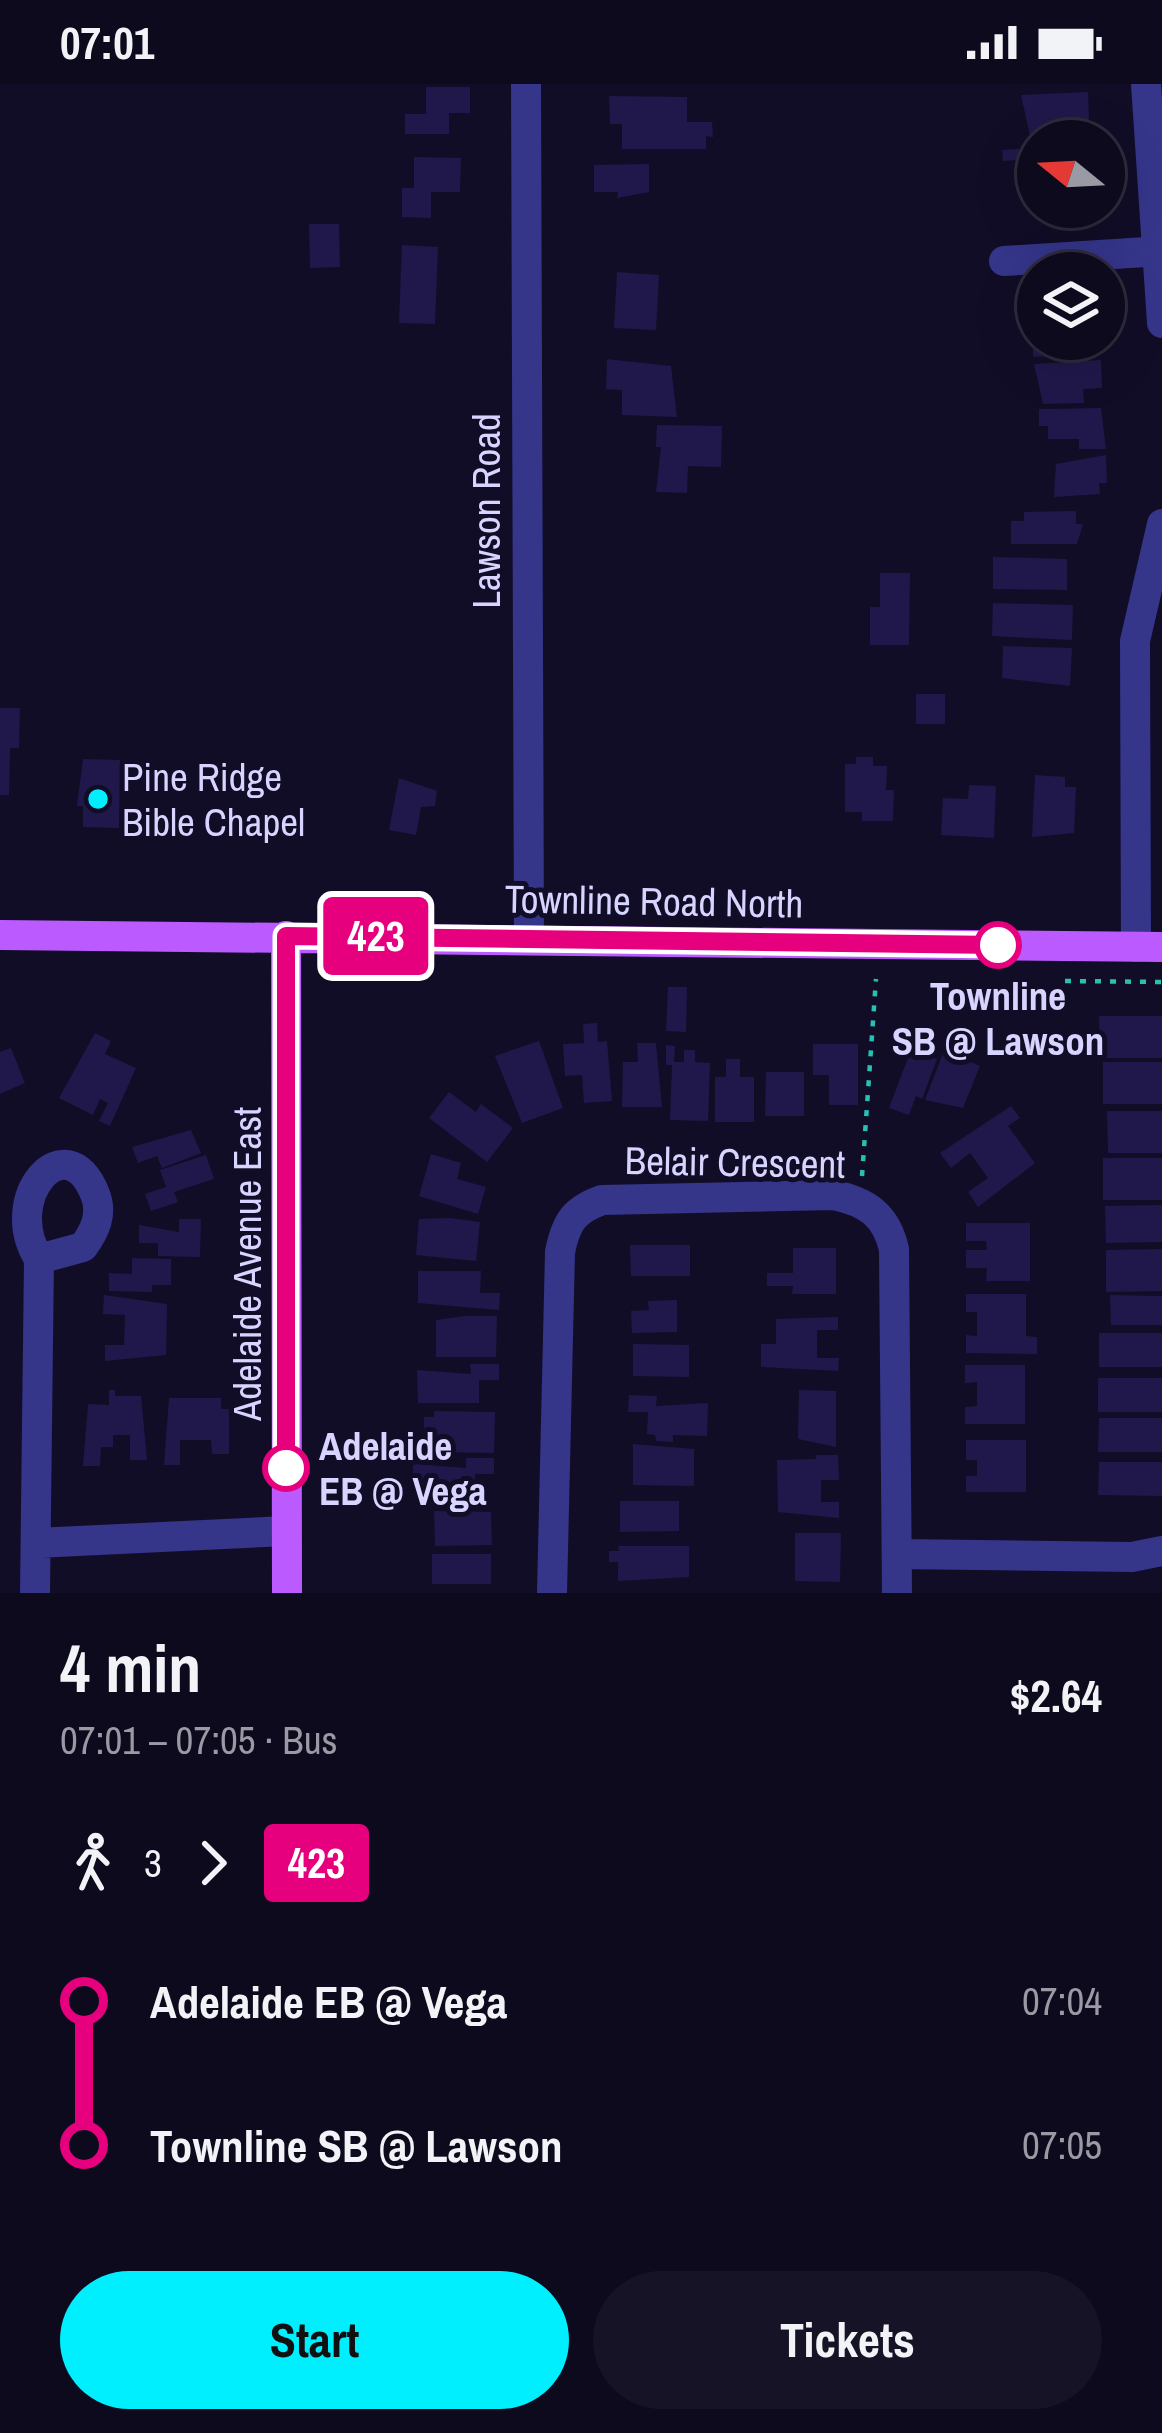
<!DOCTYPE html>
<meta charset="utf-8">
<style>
:root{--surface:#0d0a1d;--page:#161326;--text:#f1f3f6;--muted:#9a9aa4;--line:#2d2b3b;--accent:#00efff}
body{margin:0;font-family:"Archivo Narrow",sans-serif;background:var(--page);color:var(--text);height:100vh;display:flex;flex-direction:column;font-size:45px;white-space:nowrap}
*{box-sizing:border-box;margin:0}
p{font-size:39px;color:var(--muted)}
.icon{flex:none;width:66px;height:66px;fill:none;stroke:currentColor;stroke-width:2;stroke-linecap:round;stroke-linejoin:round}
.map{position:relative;height:1509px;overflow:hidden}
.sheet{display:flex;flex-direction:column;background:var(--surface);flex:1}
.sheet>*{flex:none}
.badge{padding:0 24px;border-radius:9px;font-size:42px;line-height:78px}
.needle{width:78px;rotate:288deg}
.tools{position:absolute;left:1017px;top:36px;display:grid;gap:24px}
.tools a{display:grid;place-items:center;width:108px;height:108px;border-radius:50%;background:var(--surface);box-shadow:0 12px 48px #0002,0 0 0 3px var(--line);font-size:60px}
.map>.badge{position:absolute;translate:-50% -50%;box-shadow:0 0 0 6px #fff}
.legs{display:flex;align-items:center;gap:18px;height:132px;padding:0 60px;font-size:39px}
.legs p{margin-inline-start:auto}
.summary{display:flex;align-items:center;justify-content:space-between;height:204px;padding:0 60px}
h1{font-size:66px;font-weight:800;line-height:90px}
.action{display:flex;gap:24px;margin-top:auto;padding:24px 60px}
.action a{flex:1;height:138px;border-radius:72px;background:var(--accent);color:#111;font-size:48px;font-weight:800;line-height:138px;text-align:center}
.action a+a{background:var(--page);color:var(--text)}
ul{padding:0 60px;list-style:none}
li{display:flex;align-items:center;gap:42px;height:144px;font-size:45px}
li i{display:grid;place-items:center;width:18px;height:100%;margin:0 15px;background:currentColor}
li i::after{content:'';width:30px;height:30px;margin:-15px;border:9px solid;border-radius:50%;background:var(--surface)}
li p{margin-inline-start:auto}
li:first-child i{background:linear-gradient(#0000 50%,currentColor 0)}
li:last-child i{background:linear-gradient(currentColor 50%,#0000 0)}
.status{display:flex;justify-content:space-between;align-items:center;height:84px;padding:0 60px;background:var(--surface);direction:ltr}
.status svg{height:33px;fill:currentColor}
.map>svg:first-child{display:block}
.building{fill:#20184a}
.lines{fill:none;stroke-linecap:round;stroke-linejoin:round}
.path{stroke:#26c1b1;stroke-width:4.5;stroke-dasharray:6 9;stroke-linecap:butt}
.minor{stroke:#35358a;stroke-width:30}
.major{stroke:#bb5bff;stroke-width:30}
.line-1-casing{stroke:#fff;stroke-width:27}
.line-1{stroke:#e6007e;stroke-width:18}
.poi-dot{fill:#00efff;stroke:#110d27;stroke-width:4.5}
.stop-1-dot{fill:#fff;stroke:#e6007e;stroke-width:6}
.labels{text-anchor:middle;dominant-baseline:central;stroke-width:10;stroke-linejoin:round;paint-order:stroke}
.street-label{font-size:39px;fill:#d7d4ff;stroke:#110d27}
.poi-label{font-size:39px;fill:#d7d4ff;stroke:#110d27;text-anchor:start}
.stop-label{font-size:39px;font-weight:bold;fill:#d7d4ff;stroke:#110d27}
</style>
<div class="status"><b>07:01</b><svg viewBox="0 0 49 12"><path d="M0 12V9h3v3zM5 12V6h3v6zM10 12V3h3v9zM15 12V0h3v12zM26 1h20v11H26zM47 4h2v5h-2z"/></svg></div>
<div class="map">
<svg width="1162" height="1509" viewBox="0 0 1162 1509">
<rect width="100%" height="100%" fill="#110d27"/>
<path class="building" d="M 426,3 L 470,3 L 470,29 L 449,29 L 449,50 L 405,50 L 405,30 L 426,30 Z
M 1088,8 L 1089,37 L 1070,38 L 1070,50 L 1030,52 L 1021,11 Z
M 609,12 L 687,13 L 687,38 L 712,38 L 713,53 L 706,52 L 706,65 L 622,65 L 622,40 L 610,40 Z
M 1038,64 L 1038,109 L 1027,110 L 1020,76 L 1003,77 L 1002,66 Z
M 414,73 L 461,74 L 460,108 L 431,108 L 431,134 L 402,133 L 402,104 L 414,104 Z
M 649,80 L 649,108 L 617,114 L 618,108 L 594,108 L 594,81 Z
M 309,140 L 339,140 L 340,183 L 310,184 Z
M 402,161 L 438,163 L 435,240 L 399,239 Z
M 617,188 L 659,191 L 656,246 L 614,244 Z
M 1038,233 L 1038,255 L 1100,255 L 1101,270 L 1033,273 L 1031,234 Z
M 607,275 L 671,282 L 677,333 L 622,331 L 622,306 L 606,305 Z
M 1101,276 L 1102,304 L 1083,305 L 1084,319 L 1043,320 L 1034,280 Z
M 1101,324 L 1106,365 L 1079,365 L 1079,355 L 1048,355 L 1048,342 L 1039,342 L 1039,325 Z
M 657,341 L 722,342 L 721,383 L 688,382 L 687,409 L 656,408 L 661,363 L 656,363 Z
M 1106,371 L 1107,399 L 1099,399 L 1100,410 L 1054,413 L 1056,380 Z
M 1076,427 L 1076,440 L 1083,440 L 1077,460 L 1011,460 L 1011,437 L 1024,437 L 1024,428 Z
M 993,473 L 1067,475 L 1067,506 L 993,505 Z
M 880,489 L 910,489 L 909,561 L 870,561 L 870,523 L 880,523 Z
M 993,519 L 1073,521 L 1072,556 L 992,552 Z
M 1003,562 L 1072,564 L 1070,602 L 1002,594 Z
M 916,610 L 945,610 L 945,640 L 916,640 Z
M 0,624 L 20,624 L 19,664 L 10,664 L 9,711 L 0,711 Z
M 856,673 L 873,673 L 873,682 L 887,682 L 886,706 L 894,706 L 893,737 L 862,737 L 862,728 L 845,728 L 845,680 L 856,680 Z
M 83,675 L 120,676 L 119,744 L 83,743 L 83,722 L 77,722 Z
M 1035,691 L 1065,693 L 1065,703 L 1076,703 L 1074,749 L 1032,753 Z
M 399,694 L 437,707 L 435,722 L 421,723 L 416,751 L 389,746 Z
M 969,701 L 996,702 L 994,754 L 941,751 L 943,714 L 968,715 Z
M 668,903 L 687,903 L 686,948 L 666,947 Z
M 1099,932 L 1162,932 L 1162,974 L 1100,974 Z
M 597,939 L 598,958 L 607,957 L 612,1017 L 584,1019 L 582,991 L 565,992 L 563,960 L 584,959 L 583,940 Z
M 95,949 L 111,957 L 105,970 L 136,984 L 110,1042 L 99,1037 L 108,1019 L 100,1015 L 93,1031 L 59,1014 Z
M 539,957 L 563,1024 L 522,1039 L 495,972 Z
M 637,959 L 656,959 L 662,1023 L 622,1023 L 623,978 L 638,978 Z
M 947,959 L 959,964 L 956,972 L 980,982 L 963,1024 L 925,1016 Z
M 813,960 L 858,960 L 858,1021 L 829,1021 L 829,991 L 813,991 Z
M 666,961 L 675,962 L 674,978 L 684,978 L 684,966 L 695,966 L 695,978 L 710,979 L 708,1037 L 670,1036 L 672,981 L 666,981 Z
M 11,964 L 25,999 L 0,1010 L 0,968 Z
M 911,966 L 937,975 L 922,1015 L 916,1012 L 909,1031 L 889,1024 Z
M 726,975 L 740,975 L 740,993 L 754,993 L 754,1038 L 715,1038 L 715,993 L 726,993 Z
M 1103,978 L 1162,978 L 1162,1020 L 1103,1020 Z
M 766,988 L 804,988 L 804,1032 L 765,1032 Z
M 449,1008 L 476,1028 L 481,1020 L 513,1044 L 487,1078 L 429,1034 Z
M 1011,1022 L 1020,1034 L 1008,1042 L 1035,1079 L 978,1123 L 968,1108 L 988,1094 L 970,1069 L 951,1084 L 940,1069 Z
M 1107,1027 L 1162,1027 L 1162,1069 L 1108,1069 Z
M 191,1046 L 201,1069 L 162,1084 L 157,1072 L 138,1079 L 132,1063 Z
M 431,1070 L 461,1079 L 457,1095 L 486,1103 L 478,1130 L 419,1112 Z
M 206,1071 L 214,1095 L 174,1108 L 178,1118 L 151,1127 L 145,1110 L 166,1103 L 160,1086 Z
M 1103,1074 L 1162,1074 L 1162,1116 L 1103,1116 Z
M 1162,1121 L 1162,1158 L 1106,1159 L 1105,1122 Z
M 450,1134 L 480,1138 L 476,1177 L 416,1171 L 419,1135 Z
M 179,1135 L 201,1135 L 200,1173 L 158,1172 L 158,1159 L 139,1159 L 139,1141 L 179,1148 Z
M 966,1139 L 1030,1139 L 1030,1197 L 986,1197 L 987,1184 L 966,1184 L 966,1166 L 987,1166 L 986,1157 L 966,1157 Z
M 630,1161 L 690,1161 L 690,1192 L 631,1192 Z
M 793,1164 L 836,1164 L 836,1210 L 792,1210 L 793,1202 L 767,1202 L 767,1189 L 793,1189 Z
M 1162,1165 L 1162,1207 L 1106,1208 L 1106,1166 Z
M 132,1174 L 171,1175 L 171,1201 L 152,1201 L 152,1208 L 109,1207 L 109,1189 L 132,1190 Z
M 418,1187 L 481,1187 L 480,1209 L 500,1209 L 499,1226 L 418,1219 Z
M 966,1210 L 1026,1210 L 1026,1252 L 1037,1253 L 1037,1270 L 966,1269 L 966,1251 L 977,1252 L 977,1228 L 966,1228 Z
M 104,1211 L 167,1220 L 166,1271 L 105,1277 L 105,1261 L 124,1261 L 125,1231 L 103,1230 Z
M 1110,1211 L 1162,1212 L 1162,1241 L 1111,1241 Z
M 677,1216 L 677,1248 L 632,1249 L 631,1227 L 649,1226 L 648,1217 Z
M 465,1232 L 497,1232 L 496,1273 L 436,1273 L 436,1236 Z
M 838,1233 L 838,1246 L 817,1246 L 817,1274 L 839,1274 L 838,1287 L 761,1283 L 761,1260 L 776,1260 L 776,1235 Z
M 1099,1249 L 1162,1249 L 1162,1283 L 1099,1283 Z
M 633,1260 L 689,1261 L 689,1293 L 633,1292 Z
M 470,1280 L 499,1280 L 499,1296 L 479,1296 L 479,1319 L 418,1319 L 417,1286 L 471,1290 Z
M 965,1281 L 1025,1281 L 1025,1340 L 965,1340 L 965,1323 L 977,1322 L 977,1298 L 965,1299 Z
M 1098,1294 L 1162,1294 L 1162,1328 L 1098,1328 Z
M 109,1306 L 115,1306 L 115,1312 L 141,1312 L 147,1376 L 130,1376 L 130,1351 L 113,1351 L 113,1363 L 101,1363 L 100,1382 L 83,1382 L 88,1320 L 109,1321 Z
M 799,1306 L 836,1307 L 836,1363 L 798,1355 Z
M 629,1311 L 657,1312 L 656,1322 L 708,1319 L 707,1352 L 673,1351 L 673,1358 L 656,1357 L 655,1351 L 647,1350 L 648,1328 L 628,1328 Z
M 169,1314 L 221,1314 L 221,1325 L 229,1325 L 229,1370 L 212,1370 L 211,1356 L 180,1356 L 180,1381 L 164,1381 Z
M 434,1327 L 495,1328 L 494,1369 L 435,1368 L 436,1352 L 424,1352 L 424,1333 L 434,1333 Z
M 1099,1334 L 1162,1334 L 1162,1368 L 1098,1368 Z
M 966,1356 L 1026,1356 L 1026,1408 L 966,1408 L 966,1392 L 977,1392 L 977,1376 L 966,1376 Z
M 633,1360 L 694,1365 L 694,1402 L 633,1401 Z
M 816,1371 L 838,1371 L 839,1396 L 821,1396 L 821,1418 L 839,1418 L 839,1434 L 778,1428 L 777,1376 L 816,1375 Z
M 466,1374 L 494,1374 L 494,1390 L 475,1390 L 474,1413 L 413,1413 L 413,1380 L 466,1384 Z
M 1099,1378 L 1162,1378 L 1162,1412 L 1098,1411 Z
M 620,1417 L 679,1417 L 679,1447 L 620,1448 Z
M 434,1427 L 491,1428 L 492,1461 L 435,1462 Z
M 795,1449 L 841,1449 L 840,1498 L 795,1497 Z
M 618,1462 L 689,1462 L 689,1493 L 618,1497 L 618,1478 L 609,1478 L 609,1467 L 619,1467 Z
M 432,1470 L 491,1470 L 491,1500 L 432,1500 Z"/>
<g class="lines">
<path class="path" d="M 1065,897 L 1162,898
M 862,1092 L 876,895"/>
<path class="minor" d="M 526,0 L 529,854
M 1146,0 L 1162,239
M 1004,177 L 1162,167
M 1136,863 L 1135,557 L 1162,440
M 36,1459 L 286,1447
M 897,1470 L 1132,1473 L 1162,1467
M 35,1509 L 39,1175 C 0,1114 66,1038 95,1110 C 103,1130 95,1147 83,1163 L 39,1175
M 552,1509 L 560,1168 C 566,1138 574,1126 602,1116 L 834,1111 C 867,1118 886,1131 894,1165 L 897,1509"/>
<path class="major" d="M 0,851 L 1162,863
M 286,852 L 287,1509"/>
</g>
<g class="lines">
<g class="line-1-casing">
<path id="line-1" d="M 286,1384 L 286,852 L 998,861"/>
</g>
<use href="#line-1" class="line-1"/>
</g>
<circle class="poi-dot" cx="98" cy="715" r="12"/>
<g class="stop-1-dot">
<circle cx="998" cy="861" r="21"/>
<circle cx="286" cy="1384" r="21"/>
</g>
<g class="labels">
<g class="street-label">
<text transform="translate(486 427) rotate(-90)">Lawson Road</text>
<text transform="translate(654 817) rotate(1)">Townline Road North</text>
<text transform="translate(735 1078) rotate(1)">Belair Crescent</text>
<text transform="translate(247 1180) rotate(-90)">Adelaide Avenue East</text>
</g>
<g class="poi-label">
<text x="122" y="693">Pine Ridge<tspan x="122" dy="45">Bible Chapel</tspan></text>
</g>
<g class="stop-label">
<text x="998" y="912">Townline<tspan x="998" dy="45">SB @ Lawson</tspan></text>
<text x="319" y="1362" text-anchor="start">Adelaide<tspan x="319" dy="45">EB @ Vega</tspan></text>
</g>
</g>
</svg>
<div class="tools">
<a><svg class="needle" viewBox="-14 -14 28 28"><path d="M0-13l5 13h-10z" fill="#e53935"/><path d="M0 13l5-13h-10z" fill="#9a9aa4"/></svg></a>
<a><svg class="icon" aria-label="layers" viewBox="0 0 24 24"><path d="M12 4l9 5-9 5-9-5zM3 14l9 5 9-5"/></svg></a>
</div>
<b class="badge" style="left:376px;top:852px;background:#e6007e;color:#fff">423</b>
</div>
<section class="sheet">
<div class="summary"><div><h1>4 min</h1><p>07:01 – 07:05 · Bus</p></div><b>$2.64</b></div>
<div class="legs"><svg class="icon" aria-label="walk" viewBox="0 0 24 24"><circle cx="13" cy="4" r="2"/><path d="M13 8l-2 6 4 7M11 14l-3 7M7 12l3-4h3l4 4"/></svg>3<svg class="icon" aria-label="forward" viewBox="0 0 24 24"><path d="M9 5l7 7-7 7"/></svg><b class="badge" style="background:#e6007e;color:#fff">423</b></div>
<ul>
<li><i style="color:#e6007e"></i><b>Adelaide EB @ Vega</b><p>07:04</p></li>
<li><i style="color:#e6007e"></i><b>Townline SB @ Lawson</b><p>07:05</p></li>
</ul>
<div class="action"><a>Start</a><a>Tickets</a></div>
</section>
